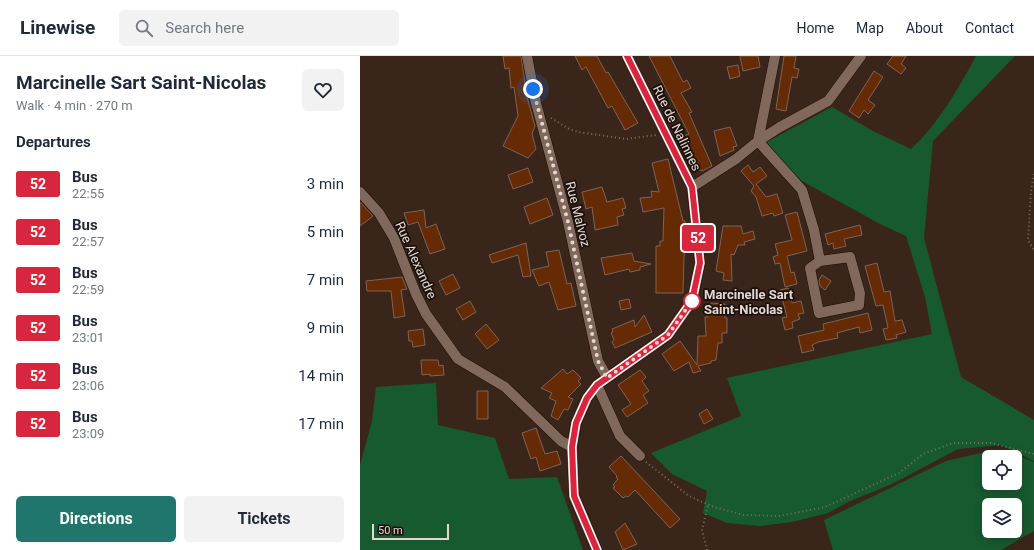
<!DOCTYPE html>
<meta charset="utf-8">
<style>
:root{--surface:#fff;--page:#f2f2f3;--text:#1f2937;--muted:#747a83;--line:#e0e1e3;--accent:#20766d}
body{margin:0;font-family:Roboto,sans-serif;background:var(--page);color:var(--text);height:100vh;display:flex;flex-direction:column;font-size:15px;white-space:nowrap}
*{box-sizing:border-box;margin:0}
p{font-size:13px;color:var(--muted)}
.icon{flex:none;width:22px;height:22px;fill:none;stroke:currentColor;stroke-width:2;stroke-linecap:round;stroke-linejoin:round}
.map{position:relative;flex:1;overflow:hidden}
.panel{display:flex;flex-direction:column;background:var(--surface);width:360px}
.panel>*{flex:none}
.badge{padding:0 8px;border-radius:3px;font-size:14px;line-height:26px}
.fabs{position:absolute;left:622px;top:394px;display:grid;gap:8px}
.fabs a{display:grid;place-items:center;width:40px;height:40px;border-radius:6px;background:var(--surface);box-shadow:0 2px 10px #0003;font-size:20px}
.scale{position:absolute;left:12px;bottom:10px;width:77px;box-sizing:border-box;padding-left:4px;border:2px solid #e6d8d1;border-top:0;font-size:11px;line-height:14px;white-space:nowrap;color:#e6d8d1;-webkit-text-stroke:3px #1a110c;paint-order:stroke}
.you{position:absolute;width:20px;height:20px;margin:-10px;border:3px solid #fff;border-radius:50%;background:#1a73e8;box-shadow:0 0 0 6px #1a73e833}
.map>.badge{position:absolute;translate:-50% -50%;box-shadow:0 0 0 2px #fff}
h2{padding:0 16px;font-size:15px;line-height:36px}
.round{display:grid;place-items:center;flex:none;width:42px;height:42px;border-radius:6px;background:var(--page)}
.head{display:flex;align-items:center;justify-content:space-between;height:68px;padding:0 16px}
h1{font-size:19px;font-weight:700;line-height:30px}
.button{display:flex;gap:8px;margin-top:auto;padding:8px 16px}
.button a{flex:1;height:46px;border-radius:6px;background:var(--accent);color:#fff;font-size:16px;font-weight:700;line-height:46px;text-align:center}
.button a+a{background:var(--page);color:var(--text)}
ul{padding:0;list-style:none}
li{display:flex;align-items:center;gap:12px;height:48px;padding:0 16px}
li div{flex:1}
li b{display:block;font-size:15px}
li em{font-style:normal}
li .badge{min-width:44px;font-weight:700;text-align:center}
header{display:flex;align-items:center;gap:24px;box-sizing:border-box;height:56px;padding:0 20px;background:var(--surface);border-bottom:1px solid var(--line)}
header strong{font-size:19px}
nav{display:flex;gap:22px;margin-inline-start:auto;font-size:14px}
.search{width:280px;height:36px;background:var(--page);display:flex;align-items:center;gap:10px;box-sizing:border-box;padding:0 14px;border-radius:6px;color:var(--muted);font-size:15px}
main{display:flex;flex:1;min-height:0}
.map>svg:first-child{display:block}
.green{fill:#175a2f;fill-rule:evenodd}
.building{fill:#662a05;stroke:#7c6458}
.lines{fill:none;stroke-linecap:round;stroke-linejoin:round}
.minor-casing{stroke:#200e05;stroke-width:11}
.path{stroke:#7f6d64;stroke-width:2;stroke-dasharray:1 3;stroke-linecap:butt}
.minor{stroke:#81685d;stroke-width:10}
.line-casing{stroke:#fff;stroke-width:9}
.line{stroke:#d7263d;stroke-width:6}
.walk{stroke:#e6d8d1;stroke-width:4;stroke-dasharray:0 7.2}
.stop-dot{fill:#fff;stroke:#d7263d;stroke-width:2}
.labels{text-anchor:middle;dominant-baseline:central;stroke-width:3.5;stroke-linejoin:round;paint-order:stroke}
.street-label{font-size:13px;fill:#e6d8d1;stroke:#1a110c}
.stop-label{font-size:13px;font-weight:bold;fill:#e6d8d1;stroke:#1a110c;text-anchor:start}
</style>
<header>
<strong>Linewise</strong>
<div class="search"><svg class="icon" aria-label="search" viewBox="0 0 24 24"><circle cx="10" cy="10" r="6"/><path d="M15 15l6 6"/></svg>Search here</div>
<nav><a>Home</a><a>Map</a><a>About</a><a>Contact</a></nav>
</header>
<main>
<section class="panel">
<div class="head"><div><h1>Marcinelle Sart Saint-Nicolas</h1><p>Walk · 4 min · 270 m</p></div><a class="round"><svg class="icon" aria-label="heart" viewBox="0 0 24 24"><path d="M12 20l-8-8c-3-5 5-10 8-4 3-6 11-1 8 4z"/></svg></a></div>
<h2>Departures</h2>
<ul>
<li><span class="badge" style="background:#d7263d;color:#fff">52</span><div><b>Bus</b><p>22:55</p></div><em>3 min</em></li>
<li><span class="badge" style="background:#d7263d;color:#fff">52</span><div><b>Bus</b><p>22:57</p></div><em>5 min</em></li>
<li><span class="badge" style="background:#d7263d;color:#fff">52</span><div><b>Bus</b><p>22:59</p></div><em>7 min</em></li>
<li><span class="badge" style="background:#d7263d;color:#fff">52</span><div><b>Bus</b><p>23:01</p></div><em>9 min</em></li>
<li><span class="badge" style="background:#d7263d;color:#fff">52</span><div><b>Bus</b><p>23:06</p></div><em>14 min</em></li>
<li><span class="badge" style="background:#d7263d;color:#fff">52</span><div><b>Bus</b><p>23:09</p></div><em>17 min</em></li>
</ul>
<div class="button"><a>Directions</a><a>Tickets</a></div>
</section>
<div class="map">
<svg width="674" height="494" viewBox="0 0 674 494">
<rect width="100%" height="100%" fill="#3a251b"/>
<path class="green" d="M 616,0 L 655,0 L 573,85 L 564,182 L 601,321 L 674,364 L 674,405 L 641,389 L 598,393 L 532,428 L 488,446 L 468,457 L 432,466 L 400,470 L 367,467 L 343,457 L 347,435 L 312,418 L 291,397 L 381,360 L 367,322 L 572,278 L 565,241 L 546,180 L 520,168 L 442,125 L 403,88 L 472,51 L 513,75 L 551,93 C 579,67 598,33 616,0 Z
M 76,327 L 78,369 L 135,382 L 149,423 L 197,421 L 223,494 L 0,494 L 0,409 L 12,365 L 16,331 Z
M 625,396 L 654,398 L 674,406 L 674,475 L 641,494 L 473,494 L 464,464 L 586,405 ZM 629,401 L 655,401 L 655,427 L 629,427 ZM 629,449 L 655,449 L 655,475 L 629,475 Z"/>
<path class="building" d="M 143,0 L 161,0 L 167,41 L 175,70 L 172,78 L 176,93 L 168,102 L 143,90 L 158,60 L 154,31 L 151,32 L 149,12 L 145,13 Z
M 215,0 L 237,0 L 246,17 L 248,16 L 278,67 L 265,74 L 252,50 L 248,52 L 226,11 L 222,14 Z
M 289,0 L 310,0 L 323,26 L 327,24 L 331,32 L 321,37 L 332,56 L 329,57 L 352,110 L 342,115 L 339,114 L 323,80 L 329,78 Z
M 380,0 L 398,0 L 400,11 L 383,15 Z
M 424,0 L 436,0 L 434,12 L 439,13 L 437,22 L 432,21 L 426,55 L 416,53 Z
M 533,0 L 546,0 L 541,8 L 546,12 L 541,18 L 527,8 Z
M 378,9 L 380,20 L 370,23 L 367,11 Z
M 514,15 L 523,21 L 508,44 L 515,49 L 508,58 L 504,54 L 499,62 L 489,55 Z
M 370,71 L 377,90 L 373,91 L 374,94 L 360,100 L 354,75 Z
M 308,103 L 323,165 L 325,165 L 323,237 L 296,237 L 296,190 L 300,190 L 300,185 L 303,185 L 304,152 L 283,156 L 280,142 L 292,141 L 291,135 L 299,136 L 292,107 Z
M 388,109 L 393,116 L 400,111 L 407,120 L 396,128 L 406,141 L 417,138 L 423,157 L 414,160 L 413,157 L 402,160 L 396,141 L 391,135 L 394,130 L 381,115 Z
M 168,112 L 173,126 L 153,133 L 148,119 Z
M 242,131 L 247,146 L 263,142 L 266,152 L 262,153 L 264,159 L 257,161 L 258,169 L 235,174 L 232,151 L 226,153 L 222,136 Z
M 187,142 L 193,159 L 170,168 L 164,151 Z
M 0,146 L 13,160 L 0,170 Z
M 64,154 L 66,172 L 76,168 L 85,193 L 70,198 L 58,166 L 48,169 L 44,157 Z
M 437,156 L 447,195 L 427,200 L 431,217 L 434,216 L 437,228 L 425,231 L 420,207 L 415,208 L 413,201 L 418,199 L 415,188 L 432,184 L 425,159 Z
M 500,169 L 502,179 L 484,183 L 486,190 L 474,193 L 473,187 L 468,189 L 465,178 Z
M 363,170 L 381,170 L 383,178 L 393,175 L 395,183 L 384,186 L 385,189 L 378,189 L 374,199 L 371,198 L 372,225 L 363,224 L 364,217 L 356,215 Z
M 166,187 L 171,220 L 163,221 L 158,199 L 132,207 L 129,199 Z
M 199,194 L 207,228 L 211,227 L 216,250 L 198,254 L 189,226 L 179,230 L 172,214 L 189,210 L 186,196 Z
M 272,197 L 274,205 L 291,208 L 280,211 L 280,214 L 270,216 L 269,213 L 245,219 L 241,202 Z
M 517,207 L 524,236 L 530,235 L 535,265 L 542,264 L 546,276 L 536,279 L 537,282 L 526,284 L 523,273 L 528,272 L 523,249 L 516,250 L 505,210 Z
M 93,218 L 100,232 L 86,239 L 79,225 Z
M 462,219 L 471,225 L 465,234 L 460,230 L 459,224 Z
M 42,221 L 47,233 L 41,234 L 45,260 L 34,262 L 31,235 L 7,235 L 6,225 Z
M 428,232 L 432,247 L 441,245 L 444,257 L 438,258 L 440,263 L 432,266 L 433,272 L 425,274 L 422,262 L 427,261 L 420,234 Z
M 269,243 L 271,252 L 261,254 L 259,245 Z
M 110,245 L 116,256 L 103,264 L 96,253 Z
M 351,247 L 365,248 L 365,262 L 367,262 L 367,277 L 362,277 L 362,287 L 358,287 L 356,304 L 351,305 L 351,307 L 338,310 L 341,315 L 333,317 L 329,306 L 314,315 L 302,298 L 320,285 L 337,309 L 338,280 L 346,280 L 345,261 L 348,261 L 348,254 L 351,254 Z
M 508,257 L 512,274 L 500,277 L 499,271 L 477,277 L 478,282 L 458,286 L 452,289 L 454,294 L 442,297 L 438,280 L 464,274 L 463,268 Z
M 284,259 L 292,276 L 255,292 L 252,286 L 254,284 L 251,277 L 253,276 L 252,273 L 274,264 L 275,271 Z
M 126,268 L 139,284 L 127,293 L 115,278 Z
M 63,273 L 65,289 L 53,291 L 52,285 L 49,285 L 48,275 Z
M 61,304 L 78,304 L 79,310 L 83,309 L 84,319 L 70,320 L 70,318 L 62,319 Z
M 203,313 L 207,318 L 213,314 L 221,322 L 218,325 L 221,328 L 208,341 L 213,343 L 208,354 L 204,353 L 198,364 L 191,360 L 196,345 L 189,342 L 192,337 L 181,332 Z
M 280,314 L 286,321 L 282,325 L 289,335 L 283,339 L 288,347 L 267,361 L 262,354 L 271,348 L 258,329 Z
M 117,335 L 128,335 L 128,363 L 117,363 Z
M 347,353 L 353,363 L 344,368 L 339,358 Z
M 176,372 L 185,398 L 197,395 L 201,408 L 180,415 L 176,401 L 171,403 L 162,377 Z
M 261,400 L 320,463 L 310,472 L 275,434 L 268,441 L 266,440 L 263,442 L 253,432 L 255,431 L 253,429 L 258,423 L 256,421 L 257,420 L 249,411 Z
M 265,467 L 277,488 L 263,494 L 255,476 Z"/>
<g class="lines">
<g class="minor-casing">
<path id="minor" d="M 167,0 L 176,47 L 208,166 L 238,305 L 247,321
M 415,0 L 398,85 L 442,134 L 454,174 L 460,205
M 332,131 L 376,103 L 398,85 L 420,71 L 468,45 L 501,0
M 0,136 L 19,157 L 34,182 L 56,238 L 66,258 L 98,303 L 145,331 L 201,385 L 212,391
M 490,201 L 500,237 L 499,249 L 459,257 L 450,212 L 460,205 Z
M 237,329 L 260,380 L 280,400
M 237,494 L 214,440 L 212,391 L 216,367 L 227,342 L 237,329 L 308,279 L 332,245 L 340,207 L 332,131 L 267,0"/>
</g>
<path class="path" d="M 191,62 L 209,73 L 218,76 L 266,83 L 296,79
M 674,118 L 671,135 L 668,184 L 674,194
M 286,406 L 329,440 L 354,451 L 384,459 L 419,460 L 465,451 L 539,417 L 563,398 L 593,387 L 631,387 L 674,398
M 347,494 L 342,474 L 348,449"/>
<use href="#minor" class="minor"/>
</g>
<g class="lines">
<g class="line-casing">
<path id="line" d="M 237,494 L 214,440 L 212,391 L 216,367 L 227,342 L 237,329 L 308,279 L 332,245 L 340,207 L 332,131 L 267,0"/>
</g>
<use href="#line" class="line"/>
<path class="walk" d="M 173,33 L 208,166 L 238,305 L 247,322 L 308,279 L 332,245"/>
</g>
<circle class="stop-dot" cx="332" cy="245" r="8"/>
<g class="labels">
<g class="street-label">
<text transform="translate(317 72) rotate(64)">Rue de Nalinnes</text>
<text transform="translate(218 158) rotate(76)">Rue Malvoz</text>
<text transform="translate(56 204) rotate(66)">Rue Alexandre</text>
</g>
<g class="stop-label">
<text x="344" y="238">Marcinelle Sart<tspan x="344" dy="15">Saint-Nicolas</tspan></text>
</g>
</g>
</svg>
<div class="fabs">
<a><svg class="icon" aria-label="locate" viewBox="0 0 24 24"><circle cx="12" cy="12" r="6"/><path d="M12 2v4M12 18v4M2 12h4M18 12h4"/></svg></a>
<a><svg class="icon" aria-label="layers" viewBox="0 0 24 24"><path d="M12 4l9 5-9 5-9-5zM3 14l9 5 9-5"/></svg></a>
</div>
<div class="scale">50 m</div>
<div class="you" style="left:173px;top:33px"></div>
<b class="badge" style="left:338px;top:182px;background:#d7263d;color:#fff">52</b>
</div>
</main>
